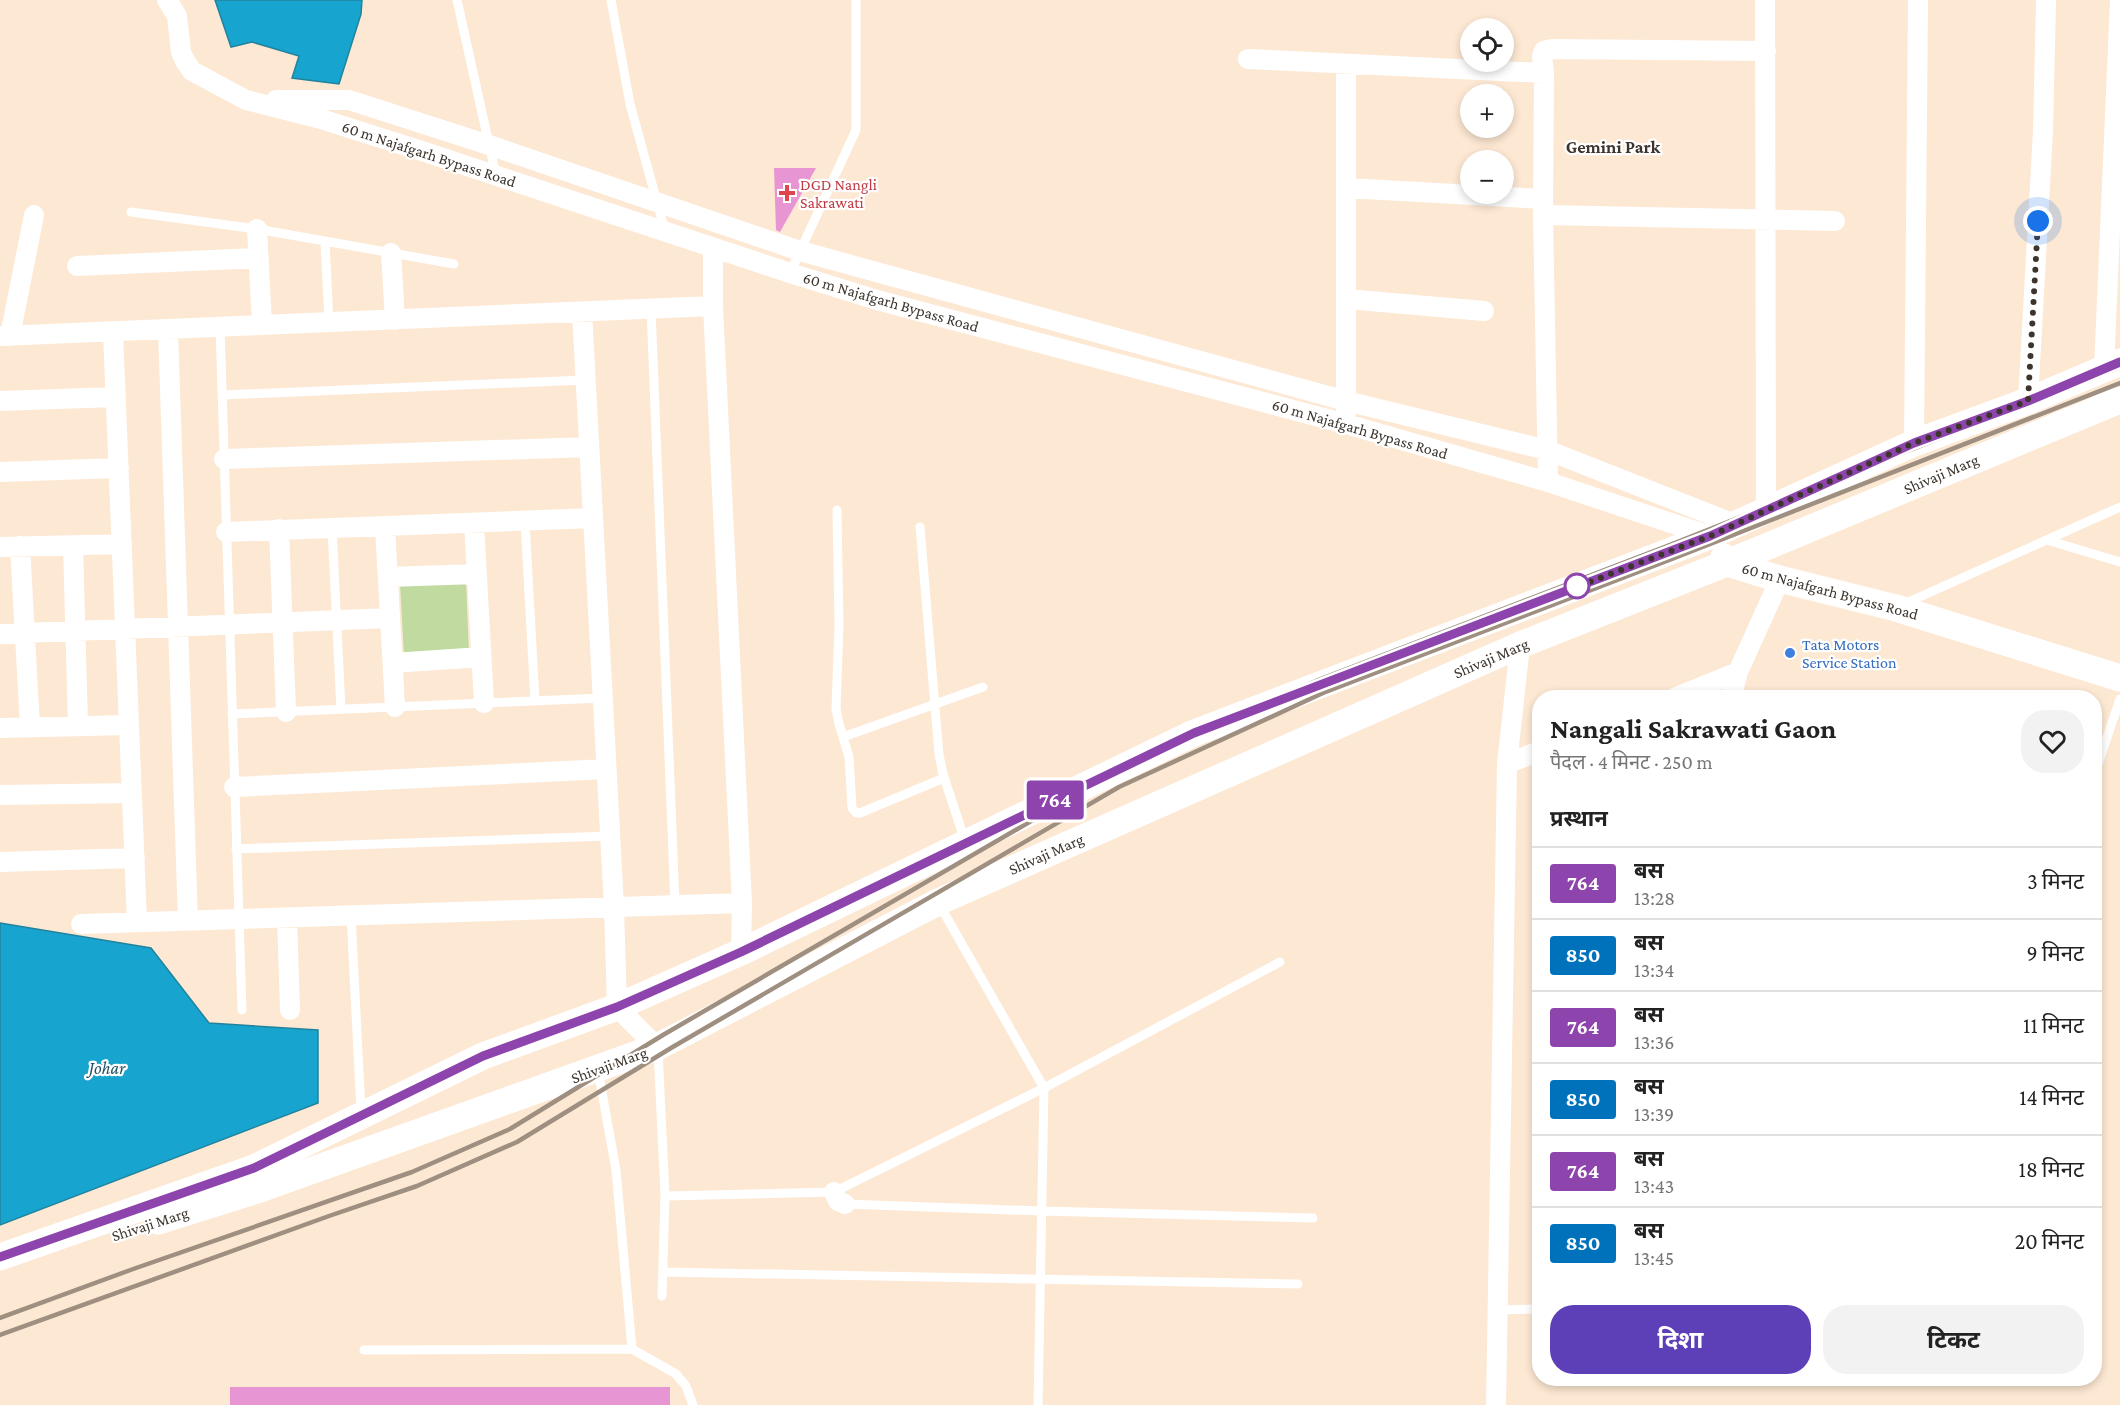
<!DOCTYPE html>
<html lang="hi">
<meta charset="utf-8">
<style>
:root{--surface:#fff;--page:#f2f2f2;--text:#222;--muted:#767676;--line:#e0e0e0;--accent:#5d3fb7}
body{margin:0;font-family:"Crimson Pro","Noto Sans Devanagari",serif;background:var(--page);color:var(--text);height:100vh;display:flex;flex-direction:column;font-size:22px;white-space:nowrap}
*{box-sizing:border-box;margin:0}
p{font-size:20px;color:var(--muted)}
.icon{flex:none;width:33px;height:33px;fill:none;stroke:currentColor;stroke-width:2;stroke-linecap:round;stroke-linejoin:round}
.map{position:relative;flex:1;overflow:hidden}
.sheet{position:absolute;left:1532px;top:690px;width:570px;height:696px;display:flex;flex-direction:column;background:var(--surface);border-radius:24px;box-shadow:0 3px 9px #0003}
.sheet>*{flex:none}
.badge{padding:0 12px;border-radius:4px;font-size:21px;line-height:39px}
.controls{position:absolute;left:1460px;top:18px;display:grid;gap:12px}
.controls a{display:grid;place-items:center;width:54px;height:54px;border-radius:50%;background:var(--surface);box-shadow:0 3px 9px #0003;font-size:30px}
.you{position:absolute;width:30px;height:30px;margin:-15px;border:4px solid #fff;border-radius:50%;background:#1a73e8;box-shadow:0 0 0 9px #1a73e833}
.map>.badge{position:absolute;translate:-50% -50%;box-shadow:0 0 0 3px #fff}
h2{padding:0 18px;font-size:22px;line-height:54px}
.round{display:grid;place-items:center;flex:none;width:63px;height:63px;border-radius:24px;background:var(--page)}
.head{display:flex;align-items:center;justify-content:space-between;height:102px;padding:0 18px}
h1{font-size:28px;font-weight:700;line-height:45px}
.primary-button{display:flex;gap:12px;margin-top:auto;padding:12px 18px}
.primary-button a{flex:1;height:69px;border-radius:24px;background:var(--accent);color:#fff;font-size:24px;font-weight:700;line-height:69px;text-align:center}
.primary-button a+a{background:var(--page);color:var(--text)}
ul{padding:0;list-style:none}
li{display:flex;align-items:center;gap:18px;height:72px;padding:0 18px;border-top:2px solid var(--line)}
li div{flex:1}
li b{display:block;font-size:22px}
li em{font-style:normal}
li .badge{min-width:66px;font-weight:700;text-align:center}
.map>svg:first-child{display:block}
.green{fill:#c1daa0}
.water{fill:#17a4cf;stroke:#22839e;stroke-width:1.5}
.building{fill:#e796d3}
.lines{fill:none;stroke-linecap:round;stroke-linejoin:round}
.lane{stroke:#fff;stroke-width:9}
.street{stroke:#fff;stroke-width:20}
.secondary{stroke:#fff;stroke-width:27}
.rail{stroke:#9e8f80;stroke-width:4.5}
.line-casing{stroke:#fff;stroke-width:14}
.line{stroke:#8e44ad;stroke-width:9}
.walk{stroke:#3d352d;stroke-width:6;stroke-dasharray:0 10.8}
.health-dot{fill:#e0444e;stroke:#fff;stroke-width:2}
.stop-dot{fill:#fff;stroke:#8e44ad;stroke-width:3}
.shop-dot{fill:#3f7fe0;stroke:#fff;stroke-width:2}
.labels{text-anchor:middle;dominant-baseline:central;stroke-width:4.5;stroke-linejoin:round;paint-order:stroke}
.street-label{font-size:16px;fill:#3d352d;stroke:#fff}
.health-label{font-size:16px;fill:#be3a42;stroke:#fff;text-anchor:start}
.shop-label{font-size:16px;fill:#366cbe;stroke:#fff;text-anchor:start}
.neighbourhood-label{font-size:18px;font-weight:bold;fill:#3d352d;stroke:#fff}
.water-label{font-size:18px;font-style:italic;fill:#1f5164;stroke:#fff}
</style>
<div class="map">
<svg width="2120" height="1405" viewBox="0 0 2120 1405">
<rect width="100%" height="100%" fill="#fde8d3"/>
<path class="green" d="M 466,582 L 469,653 L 404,656 L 400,584 Z"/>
<path class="water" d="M 215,0 L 362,0 L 361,14 L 339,84 L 292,78 L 299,56 L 252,42 L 231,47 Z
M 0,923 L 151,948 L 209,1023 L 318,1030 L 318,1103 L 0,1225 Z"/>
<path class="building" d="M 774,168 L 816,168 L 780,232 L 776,230 Z
M 230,1387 L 670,1387 L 670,1405 L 230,1405 Z"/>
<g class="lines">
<path class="lane" d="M 457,0 L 496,176
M 611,0 L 630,104 L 665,231
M 131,212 L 257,229 L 454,264
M 325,241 L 329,323
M 790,273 L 856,130 L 856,0
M 651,309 L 675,905
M 220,327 L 242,1010
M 222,395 L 585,380
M 837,510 L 839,625 L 836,709 L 839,724 L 849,757 L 852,808 L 856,813 L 860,813 L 944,778
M 525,522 L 535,701
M 920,527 L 939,755 L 943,774 L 965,841
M 332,528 L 341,709
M 2047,540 L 2120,562
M 1904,604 L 2120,507
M 232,714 L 603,698
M 843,737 L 983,687
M 2094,776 L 2120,699
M 236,849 L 609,836
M 939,904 L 1044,1088 L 1038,1405
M 351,916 L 361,1111
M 658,1050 L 665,1196 L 662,1296
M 665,1196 L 834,1192 L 1044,1088 L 1280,962
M 845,1204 L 1042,1211 L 1313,1218
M 663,1272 L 1298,1284
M 1498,1310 L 1539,1309
M 632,1349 L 676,1374 L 686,1386 L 693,1405
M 364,1350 L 632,1349 L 616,1170 L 598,1070"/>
<path class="street" d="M 167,0 L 177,16 L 181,52 L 185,61 L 192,71 L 246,100 L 321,119 L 425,152 L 790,273 L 877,300 L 1346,424 L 1548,482 L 1710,536
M 1765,0 L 1766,512
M 1248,59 L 1544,73
M 276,100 L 349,100 L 489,145 L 800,251 L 1346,401 L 1547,450 L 1737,525
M 1347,188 L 1543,199
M 1543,215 L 1835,221
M 257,229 L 262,325
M 713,248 L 713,306 L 742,903 L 741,952
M 391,253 L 395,320
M 77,266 L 259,258
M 1347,299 L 1484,311
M 582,312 L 614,907 L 617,1007 L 657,1047
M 168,330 L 188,921
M 113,332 L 137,922
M 0,336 L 713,306
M 10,336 L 34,215
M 2104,369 L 2120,0
M 0,401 L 116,397
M 2028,401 L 2043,131 L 2046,0
M 1346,413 L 1346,64
M 1914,443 L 1918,0
M 224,459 L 589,447
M 0,472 L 119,468
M 1548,482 L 1543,215 L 1544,73 L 1542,56 L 1544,51 L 1552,49 L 1766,51
M 474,523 L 484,703
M 385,527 L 395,707
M 279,529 L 286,712
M 226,532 L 593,518
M 73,545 L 78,726
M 20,546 L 30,727
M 0,547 L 122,544
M 388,577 L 476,574
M 0,634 L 390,618
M 393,663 L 481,657
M 1674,698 L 1738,672
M 1731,698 L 1738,672 L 1780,579
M 0,728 L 129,725
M 1507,764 L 1539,751
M 234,787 L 606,769
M 0,795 L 132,793
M 0,862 L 135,858
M 287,918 L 290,1010
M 81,924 L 742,903
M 834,1192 L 838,1201 L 845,1204
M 1496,1405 L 1507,764 L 1520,645"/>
<path class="secondary" d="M 1724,557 L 1727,563 L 1780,579 L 1896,608 L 2120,678
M 158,1221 L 260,1189 L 657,1047 L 938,902 L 1520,645 L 1727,563 L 2120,400
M 0,1257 L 254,1168 L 483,1056 L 617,1007 L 741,952 L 1194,733 L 1710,536 L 1914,443 L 2028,401 L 2120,362"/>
<path class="rail" d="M 0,1318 L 136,1268 L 412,1172 L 510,1129 L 663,1035 L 1112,774 L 1318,680 L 1667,546 L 2120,367
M 0,1335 L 329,1216 L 417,1186 L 517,1142 L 671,1048 L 1119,787 L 1323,693 L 1672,559 L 2120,383"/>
</g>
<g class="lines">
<g class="line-casing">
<path id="line" d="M 0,1257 L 254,1168 L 483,1056 L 617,1007 L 741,952 L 1194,733 L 1710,536 L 1914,443 L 2028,401 L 2120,362"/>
</g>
<use href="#line" class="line"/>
<path class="walk" d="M 1577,586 L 1574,588 L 1710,536 L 1914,443 L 2028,401 L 2038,221"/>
</g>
<path class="health-dot" d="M784 184h6v6h6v6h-6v6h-6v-6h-6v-6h6z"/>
<circle class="stop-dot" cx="1577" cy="586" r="12"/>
<circle class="shop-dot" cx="1790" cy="653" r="6"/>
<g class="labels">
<g class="street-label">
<text transform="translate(429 154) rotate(18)">60 m Najafgarh Bypass Road</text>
<text transform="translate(891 302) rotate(16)">60 m Najafgarh Bypass Road</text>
<text transform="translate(1360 429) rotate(16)">60 m Najafgarh Bypass Road</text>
<text transform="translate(1941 474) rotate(-23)">Shivaji Marg</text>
<text transform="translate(1830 591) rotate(15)">60 m Najafgarh Bypass Road</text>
<text transform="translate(1491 658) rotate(-23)">Shivaji Marg</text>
<text transform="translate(1046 854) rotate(-24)">Shivaji Marg</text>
<text transform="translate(609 1065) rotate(-20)">Shivaji Marg</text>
<text transform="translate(150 1224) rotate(-18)">Shivaji Marg</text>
</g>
<g class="health-label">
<text x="800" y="184">DGD Nangli<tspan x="800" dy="18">Sakrawati</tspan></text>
</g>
<g class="shop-label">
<text x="1802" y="644">Tata Motors<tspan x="1802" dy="18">Service Station</tspan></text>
</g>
<g class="neighbourhood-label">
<text x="1613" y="147">Gemini Park</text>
</g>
<g class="water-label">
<text x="107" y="1068">Johar</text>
</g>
</g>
</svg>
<div class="controls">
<a><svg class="icon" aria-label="locate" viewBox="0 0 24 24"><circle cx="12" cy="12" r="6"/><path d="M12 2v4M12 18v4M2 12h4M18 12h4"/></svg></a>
<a>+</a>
<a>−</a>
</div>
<div class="you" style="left:2038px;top:221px"></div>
<b class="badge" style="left:1055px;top:800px;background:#8e44ad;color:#fff">764</b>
<section class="sheet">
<div class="head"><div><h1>Nangali Sakrawati Gaon</h1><p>पैदल · 4 मिनट · 250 m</p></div><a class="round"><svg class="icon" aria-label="heart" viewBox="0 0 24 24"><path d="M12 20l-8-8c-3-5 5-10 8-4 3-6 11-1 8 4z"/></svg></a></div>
<h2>प्रस्थान</h2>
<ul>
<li><span class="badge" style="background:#8e44ad;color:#fff">764</span><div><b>बस</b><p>13:28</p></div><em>3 मिनट</em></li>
<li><span class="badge" style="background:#0072bc;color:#fff">850</span><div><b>बस</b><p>13:34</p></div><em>9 मिनट</em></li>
<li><span class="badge" style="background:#8e44ad;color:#fff">764</span><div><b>बस</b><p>13:36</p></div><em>11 मिनट</em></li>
<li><span class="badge" style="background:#0072bc;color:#fff">850</span><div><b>बस</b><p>13:39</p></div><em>14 मिनट</em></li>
<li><span class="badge" style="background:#8e44ad;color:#fff">764</span><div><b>बस</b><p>13:43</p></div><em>18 मिनट</em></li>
<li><span class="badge" style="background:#0072bc;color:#fff">850</span><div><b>बस</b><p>13:45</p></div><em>20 मिनट</em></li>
</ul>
<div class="primary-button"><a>दिशा</a><a>टिकट</a></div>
</section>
</div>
